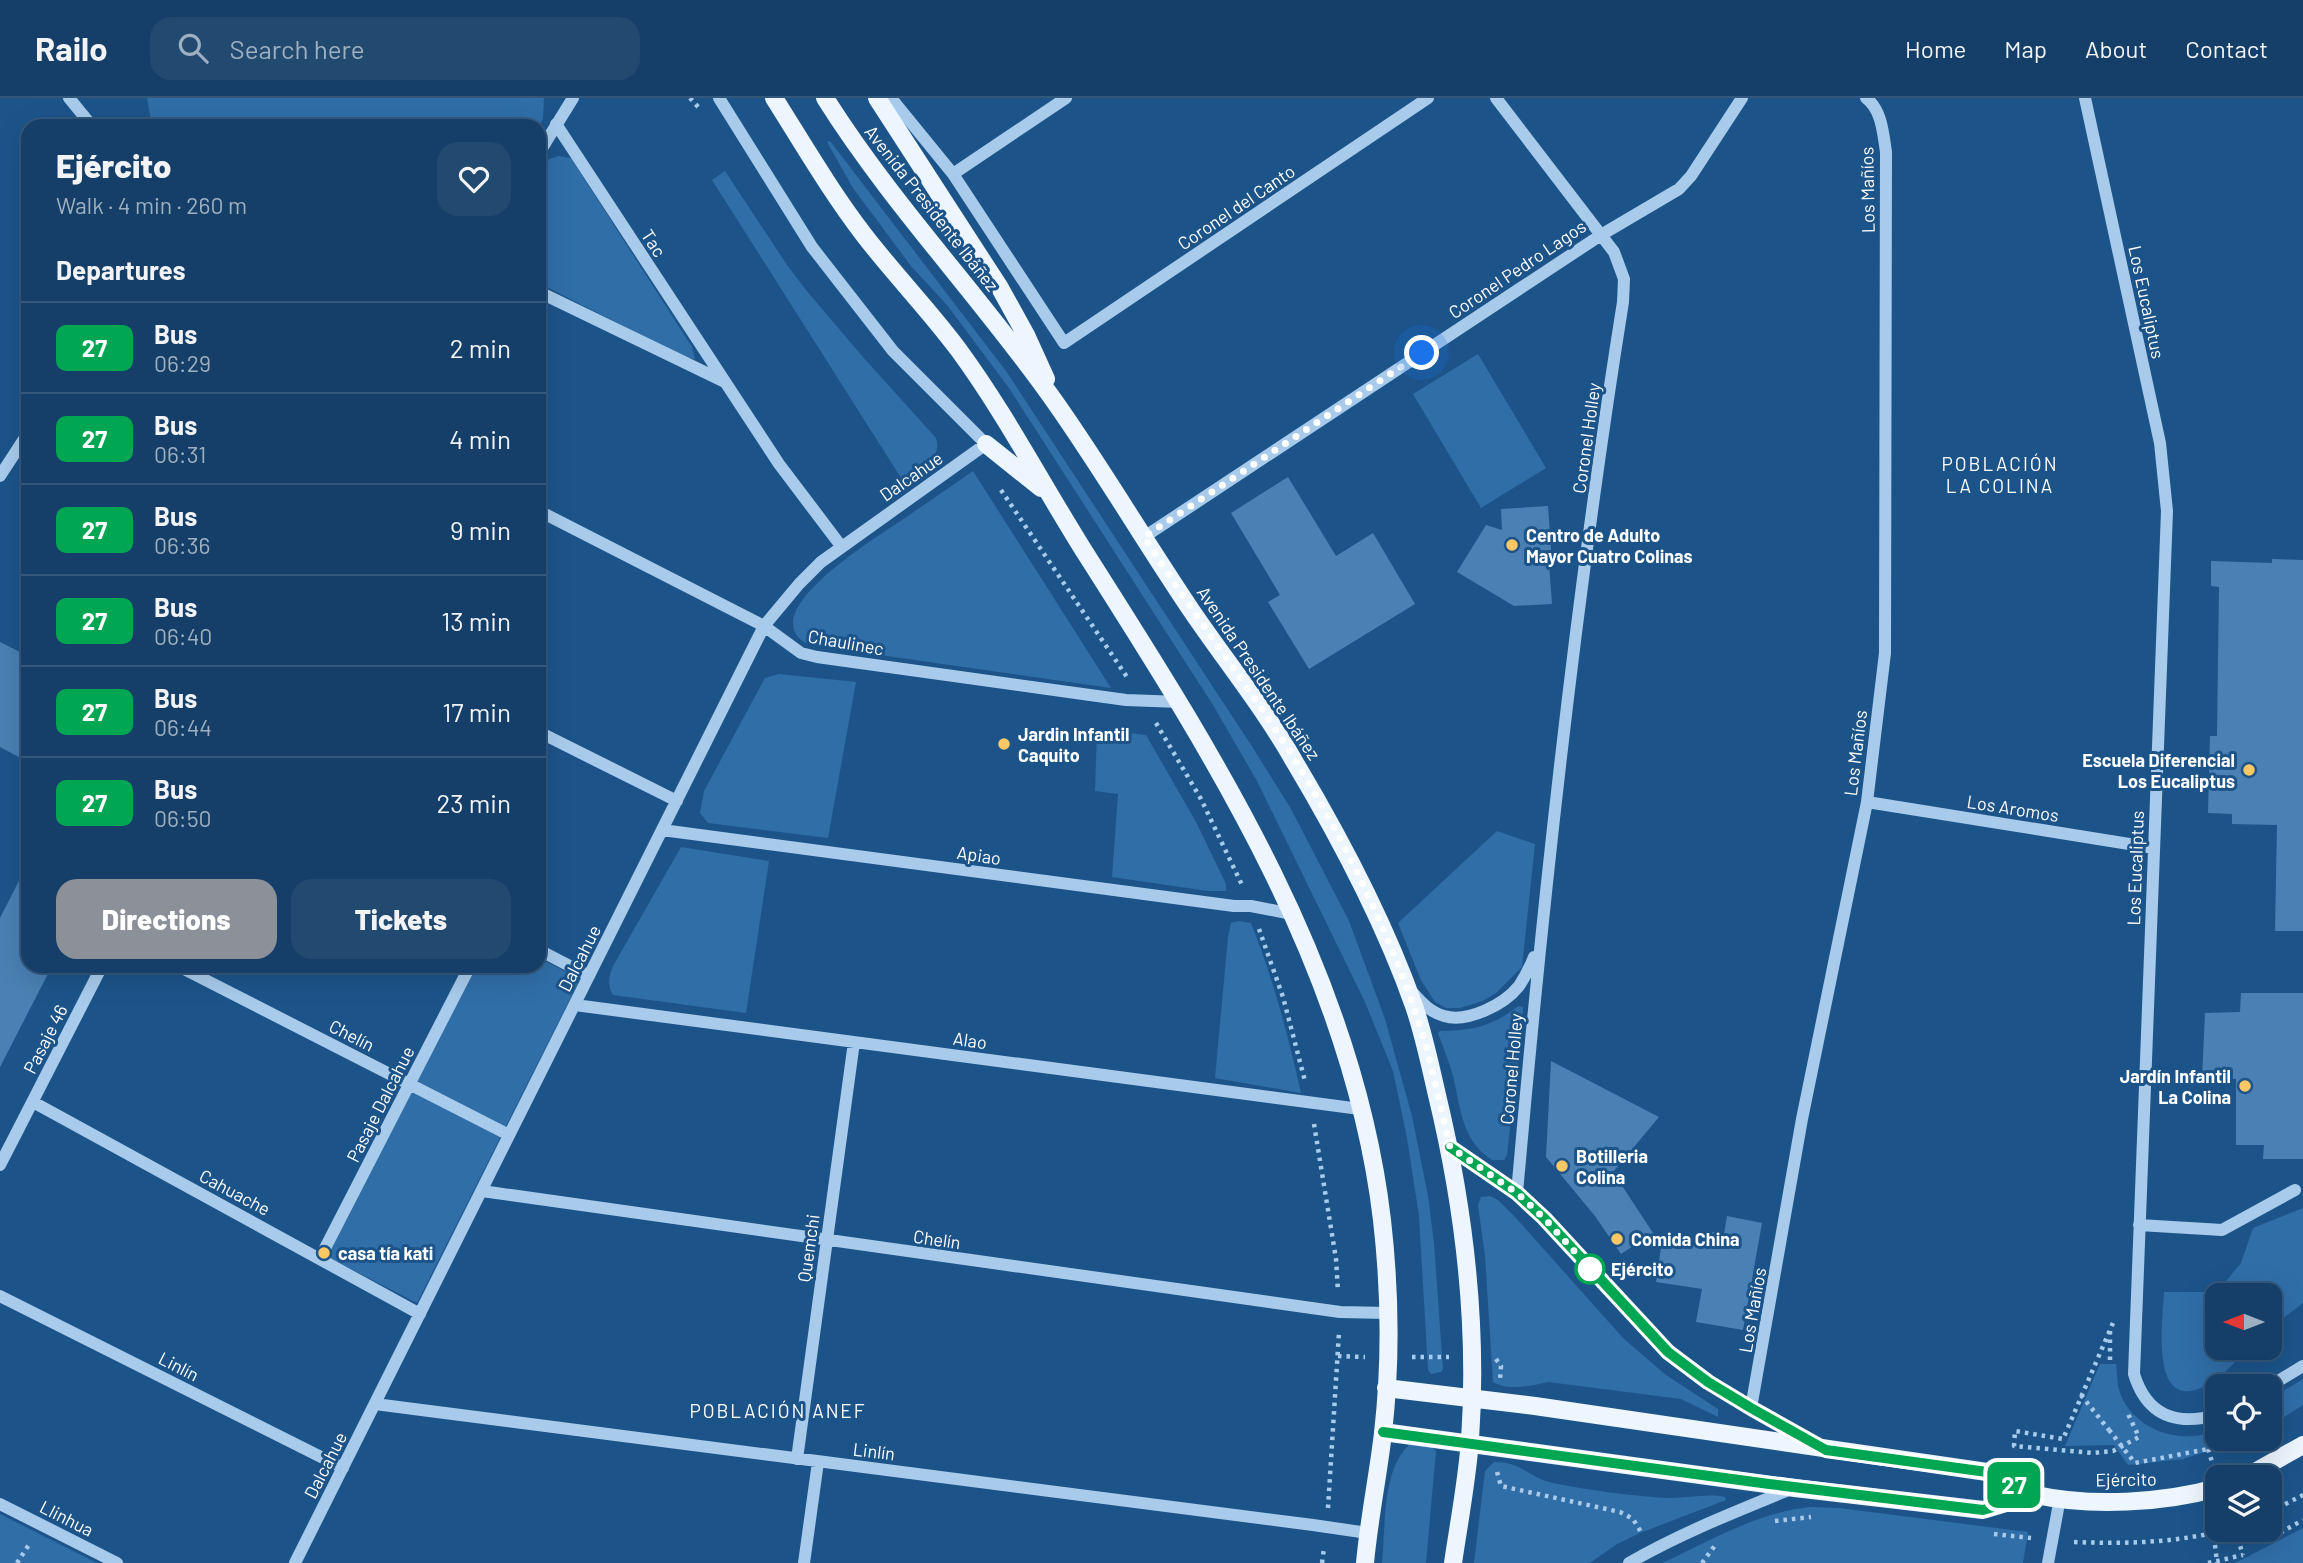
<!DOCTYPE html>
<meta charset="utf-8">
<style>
:root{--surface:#153f68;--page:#224a71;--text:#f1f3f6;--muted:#9dafc0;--line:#34587c;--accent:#8c9099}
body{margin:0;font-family:Barlow,sans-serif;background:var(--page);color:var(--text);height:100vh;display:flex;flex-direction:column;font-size:26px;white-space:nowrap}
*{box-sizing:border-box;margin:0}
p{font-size:23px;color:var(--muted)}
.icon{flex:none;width:38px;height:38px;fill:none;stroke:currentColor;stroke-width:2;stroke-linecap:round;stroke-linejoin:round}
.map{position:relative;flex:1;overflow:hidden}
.details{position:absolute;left:21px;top:21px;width:525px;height:854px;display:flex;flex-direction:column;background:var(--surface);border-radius:21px;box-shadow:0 7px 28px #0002,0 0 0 2px var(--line)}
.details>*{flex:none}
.badge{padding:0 14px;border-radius:10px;font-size:24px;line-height:46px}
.needle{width:46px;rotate:270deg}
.buttons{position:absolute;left:2205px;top:1185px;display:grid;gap:14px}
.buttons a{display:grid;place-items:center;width:77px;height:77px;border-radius:14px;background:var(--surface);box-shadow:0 7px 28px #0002,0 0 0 2px var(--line);font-size:35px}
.you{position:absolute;width:35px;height:35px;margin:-18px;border:5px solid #fff;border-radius:50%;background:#1a73e8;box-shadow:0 0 0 10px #1a73e833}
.map>.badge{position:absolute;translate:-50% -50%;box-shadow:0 0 0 4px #fff}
h2{padding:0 35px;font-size:26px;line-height:63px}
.round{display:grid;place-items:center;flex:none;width:74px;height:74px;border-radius:21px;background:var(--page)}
.headline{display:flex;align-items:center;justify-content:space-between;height:119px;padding:0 35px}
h1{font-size:33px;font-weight:800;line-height:52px}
.button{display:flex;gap:14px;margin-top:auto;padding:14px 35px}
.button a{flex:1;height:80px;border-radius:21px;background:var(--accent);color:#fff;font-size:28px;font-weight:800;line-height:80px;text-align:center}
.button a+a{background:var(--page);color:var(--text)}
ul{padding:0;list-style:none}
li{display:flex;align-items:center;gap:21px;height:91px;padding:0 35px;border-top:2px solid var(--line)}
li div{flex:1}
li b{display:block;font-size:26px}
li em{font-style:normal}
li .badge{min-width:77px;font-weight:700;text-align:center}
header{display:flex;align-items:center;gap:42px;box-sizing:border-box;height:98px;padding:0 35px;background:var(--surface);border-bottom:2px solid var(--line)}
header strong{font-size:33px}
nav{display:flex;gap:38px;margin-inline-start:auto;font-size:24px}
.search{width:490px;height:63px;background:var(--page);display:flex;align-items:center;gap:18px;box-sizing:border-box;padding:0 24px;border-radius:21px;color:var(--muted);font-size:26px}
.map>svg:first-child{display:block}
.green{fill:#306ea8}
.building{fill:#4a80b4}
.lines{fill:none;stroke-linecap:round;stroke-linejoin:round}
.path{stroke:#a8cbec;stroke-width:4.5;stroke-dasharray:3.5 5;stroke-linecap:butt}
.minor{stroke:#a8cbec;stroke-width:12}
.major{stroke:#edf5ff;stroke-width:18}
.path-bridge{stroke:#a8cbec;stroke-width:4.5;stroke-dasharray:3.5 5;stroke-linecap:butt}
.line-casing{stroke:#fff;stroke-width:16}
.line{stroke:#00a651;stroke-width:10}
.walk{stroke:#fff;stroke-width:7;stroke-dasharray:0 12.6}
.poi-dot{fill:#fcc765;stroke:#1c548a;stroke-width:2.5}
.stop-dot{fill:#fff;stroke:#00a651;stroke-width:3.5}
.labels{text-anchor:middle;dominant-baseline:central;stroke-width:6;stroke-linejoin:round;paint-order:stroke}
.street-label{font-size:18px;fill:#fff;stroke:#1c548a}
.poi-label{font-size:18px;font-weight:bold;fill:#fff;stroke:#1c548a;text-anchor:start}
.stop-label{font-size:18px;font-weight:bold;fill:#fff;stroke:#1c548a;text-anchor:start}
.neighbourhood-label{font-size:19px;letter-spacing:2px;fill:#fff;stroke:#1c548a}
</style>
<header>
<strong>Railo</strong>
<div class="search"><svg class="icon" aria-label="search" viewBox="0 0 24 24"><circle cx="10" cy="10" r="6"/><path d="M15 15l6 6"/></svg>Search here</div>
<nav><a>Home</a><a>Map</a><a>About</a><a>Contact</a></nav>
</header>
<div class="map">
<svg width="2303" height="1465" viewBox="0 0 2303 1465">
<rect width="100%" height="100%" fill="#1c548a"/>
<path class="green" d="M 147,0 L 544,0 L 543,21 L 539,28 L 152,28 Z
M 830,43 L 1006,273 L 1251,647 L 1290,709 L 1349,823 L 1385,921 L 1412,1018 L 1428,1098 L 1434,1145 L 1443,1271 L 1441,1274 L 1431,1276 L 1428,1272 L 1419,1118 L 1407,1040 L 1393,973 L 1365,904 L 1257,683 L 1213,607 L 1009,290 L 947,207 L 911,168 L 853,90 L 827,44 Z
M 559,58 L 571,60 L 692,249 L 695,261 L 684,259 L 539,185 L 539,78 L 549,61 Z
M 725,73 L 787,167 L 806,192 L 862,258 L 936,340 C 943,362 919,372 903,383 L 712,82 Z
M 1478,256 L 1546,370 L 1481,410 L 1413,296 Z
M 973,373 L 1111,590 L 817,548 C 807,546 800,544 795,534 C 778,499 877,439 902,422 C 925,406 949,390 973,373 Z
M 779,576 L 856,584 L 828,740 L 708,725 L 700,715 L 704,693 L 765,580 Z
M 1097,631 L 1146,637 L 1196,724 L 1226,786 L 1226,793 L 1208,793 L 1112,779 L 1118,696 L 1095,693 Z
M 1497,733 L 1535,746 L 1522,869 L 1496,895 L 1483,903 L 1460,910 L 1446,910 L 1435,904 L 1421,882 L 1398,825 Z
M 681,749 L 769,763 L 746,915 L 613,897 C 607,887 609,878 613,868 Z
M 1239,823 L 1251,825 C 1273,880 1288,937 1301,995 L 1215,980 L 1228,839 L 1231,825 Z
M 539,860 L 580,881 L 417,1205 L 326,1158 L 475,868 L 539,868 Z
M 1518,908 L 1523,909 L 1523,916 L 1507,1057 L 1504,1062 L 1492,1062 C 1461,1042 1461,1010 1453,978 C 1449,963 1443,949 1438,935 L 1440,933 C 1471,933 1494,928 1518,908 Z
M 1490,1098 L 1498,1102 L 1515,1119 L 1624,1241 L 1666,1277 L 1718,1311 L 1718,1319 L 1681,1301 L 1548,1284 C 1532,1288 1508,1293 1493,1284 L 1485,1158 L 1478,1107 L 1481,1099 Z
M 2303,1110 L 2303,1205 L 2270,1230 L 2270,1197 L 2217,1197 L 2217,1250 L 2249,1250 C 2235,1263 2221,1281 2203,1289 C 2149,1314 2163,1220 2164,1194 L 2217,1194 L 2241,1165 L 2253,1130 Z
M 2100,1266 L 2116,1266 C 2117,1273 2117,1281 2118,1288 C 2128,1331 2181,1349 2217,1332 L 2217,1340 L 2245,1341 L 2183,1361 L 2128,1367 L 2114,1347 L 2065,1348 Z
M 2303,1281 L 2303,1307 L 2270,1328 L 2270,1301 Z
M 1413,1343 L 1430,1347 L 1436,1353 L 1426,1465 L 1382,1465 C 1386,1427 1381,1369 1413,1343 Z
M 1494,1364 C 1520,1363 1530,1380 1553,1385 C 1586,1392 1633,1398 1666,1400 C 1687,1401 1704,1395 1725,1399 L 1726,1402 L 1640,1435 L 1617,1446 L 1590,1465 L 1474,1465 L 1485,1373 Z
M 1811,1409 L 1839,1410 L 2028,1434 L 2023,1465 L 1662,1465 C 1710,1443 1758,1414 1811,1409 Z
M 0,1416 L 97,1465 L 0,1465 Z
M 2303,1430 L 2303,1465 L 2234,1465 L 2243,1461 Z"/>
<path class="building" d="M 1288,379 L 1336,458 L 1373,435 L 1415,506 L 1309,571 L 1268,504 L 1280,497 L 1231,415 Z
M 1548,408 L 1552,464 L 1549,465 L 1552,506 L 1514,508 L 1457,474 L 1486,427 L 1502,432 L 1501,411 Z
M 2272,461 L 2303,462 L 2303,833 L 2275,833 L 2277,727 L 2232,726 L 2232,716 L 2208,715 L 2210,638 L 2217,638 L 2219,489 L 2211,488 L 2211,463 L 2272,465 Z
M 0,544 L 28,558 L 28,664 L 0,649 Z
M 28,765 L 28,868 L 52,868 L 0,969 L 0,820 Z
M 2241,895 L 2303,895 L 2303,1061 L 2263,1061 L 2264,1047 L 2236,1047 L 2236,981 L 2202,980 L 2205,915 L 2240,914 Z
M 1551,963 L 1659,1019 L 1613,1074 L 1653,1135 L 1621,1156 L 1595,1118 L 1546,1059 Z
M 1727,1118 L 1762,1125 L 1743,1232 L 1696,1224 L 1702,1191 L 1656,1184 L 1663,1136 L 1710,1144 L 1712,1134 L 1724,1136 Z"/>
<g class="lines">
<path class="path" d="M 690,0 L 699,10
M 1001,392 L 1129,582
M 1156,625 L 1201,701 L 1242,787
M 1259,831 L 1283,899 L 1305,983
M 1314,1026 L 1336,1161 L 1338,1194
M 2113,1225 L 2063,1341 L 2015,1333 L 2014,1348 L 2093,1355 L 2113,1353 L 2139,1339 L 2128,1316
M 1338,1258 L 1365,1259
M 1412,1259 L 1449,1259
M 1496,1261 L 1501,1268 L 1500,1282
M 2110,1262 L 2110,1232
M 2081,1297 L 2109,1332
M 2208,1351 L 2213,1367
M 1497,1374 L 1501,1388 L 1620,1414 L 1633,1421 L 1641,1434
M 1328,1410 L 1339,1234
M 2270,1414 L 2303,1397
M 1775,1423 L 1811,1419
M 2271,1426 L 2276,1437 L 2303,1422
M 2235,1432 L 2243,1457
M 1994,1436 L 2031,1440
M 2074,1444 C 2126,1446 2175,1445 2225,1432
M 2215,1447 L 2217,1465
M 17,1465 L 30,1445
M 1322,1465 L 1324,1450
M 1702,1465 L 1716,1446"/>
<path class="minor" d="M 69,0 L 92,28
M 891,0 L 953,76 L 1064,245 L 1428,0
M 1496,0 L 1614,154 L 1624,181 L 1623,204 C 1576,498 1543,798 1517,1095
M 2085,0 L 2160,345 L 2167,413 L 2134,1276 C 2147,1318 2176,1328 2217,1317
M 556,26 L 779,366 L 841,448
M 539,55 L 573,0
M 953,76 L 1066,0
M 539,194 L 723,283
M 0,378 L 28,335
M 539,413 L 764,528 L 801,555 L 817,559 L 1126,602 L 1180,604
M 1144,439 L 1601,137 L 1679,91 L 1691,78 L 1742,0
M 539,634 L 677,703
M 1867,704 L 2154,750
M 662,732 L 1234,808 L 1251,808 L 1292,816
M 539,852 L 589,878
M 178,868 L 509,1037
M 1413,895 C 1422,905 1430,914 1444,918 C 1467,925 1504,907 1519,888 C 1525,879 1530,869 1534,859
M 575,907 L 1360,1011
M 33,1004 L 420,1216
M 1450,1049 L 1517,1095 L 1544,1120 L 1668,1254 L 1708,1284 L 1813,1345
M 0,1067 L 102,868
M 482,1093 L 1340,1214 L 1388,1215
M 2139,1127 L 2222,1132 L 2295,1092
M 320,1160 L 470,868
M 0,1198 L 343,1370
M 2270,1288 L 2303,1268
M 375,1306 L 1313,1427 L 1368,1435 L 1366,1441
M 1751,1310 L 1802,1021 L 1867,704 L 1885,555 L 1886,54 C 1883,35 1882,12 1866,0
M 797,1361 L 854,944
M 0,1406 L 117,1465
M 295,1465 L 764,528 L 799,486 L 821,464 L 986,346 L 893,253 L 812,149 L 719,0
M 804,1465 L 818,1364
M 1629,1465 C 1681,1435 1735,1414 1791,1391
M 2048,1465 L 2060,1400"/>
<path class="major" d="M 774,0 C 803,46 831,94 864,137 C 894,176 929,212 958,251 C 1005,315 1042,386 1084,453 C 1215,659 1353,874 1382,1122 C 1390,1192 1391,1265 1383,1335 C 1378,1378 1369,1421 1365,1465
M 825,0 C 893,108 982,200 1055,304 C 1103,372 1145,444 1191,512 C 1225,562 1264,610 1294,663 C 1340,740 1384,823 1414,908 C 1424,937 1430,967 1437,997 C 1464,1109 1478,1226 1470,1342 C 1467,1383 1459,1424 1453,1465
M 877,0 L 1000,190 L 1026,237 L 1046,281
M 986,346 L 1041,390
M 1386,1290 L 1535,1308 L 1987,1374 C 2002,1382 2019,1394 2036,1397 C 2091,1409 2163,1405 2217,1390
M 1383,1334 L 1795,1390 L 1983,1412 L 2033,1397
M 2246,1379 L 2303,1347"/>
<path class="path-bridge" d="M 2109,1332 L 2135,1365 L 2208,1351
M 2208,1465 L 2243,1457"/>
</g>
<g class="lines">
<g class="line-casing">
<path id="line" d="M 1383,1334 L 1769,1386 L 1983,1412 L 2034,1397 L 1987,1374 L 1826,1352 L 1751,1310 L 1708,1284 L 1668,1254 L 1544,1120 L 1517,1095 L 1450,1049"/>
</g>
<use href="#line" class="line"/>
<path class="walk" d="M 1422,255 L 1144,439 C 1186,504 1232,567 1275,631 C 1329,711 1383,819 1414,910 C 1430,955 1439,1003 1450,1049 L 1517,1095 L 1544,1120 L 1597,1178 L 1590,1171"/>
</g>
<g class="poi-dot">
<circle cx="1512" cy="447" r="7"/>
<circle cx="1004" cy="646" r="7"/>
<circle cx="2249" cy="672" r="7"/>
<circle cx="2245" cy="988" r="7"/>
<circle cx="1562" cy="1068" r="7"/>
<circle cx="1617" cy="1141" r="7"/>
<circle cx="324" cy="1155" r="7"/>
</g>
<circle class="stop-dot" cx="1590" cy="1171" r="14"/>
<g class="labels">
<g class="street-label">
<text transform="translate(1867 92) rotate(-91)">Los Mañíos</text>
<text transform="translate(1236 109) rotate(-34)">Coronel del Canto</text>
<text transform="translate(932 110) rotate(52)">Avenida Presidente Ibáñez</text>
<text transform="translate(654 145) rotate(57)">Tac</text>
<text transform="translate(1517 171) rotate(-34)">Coronel Pedro Lagos</text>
<text transform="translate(2147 204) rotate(78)">Los Eucaliptus</text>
<text transform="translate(1586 340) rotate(-82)">Coronel Holley</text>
<text transform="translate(911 378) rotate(-35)">Dalcahue</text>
<text transform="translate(846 544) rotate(10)">Chaulinec</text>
<text transform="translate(1259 575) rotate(56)">Avenida Presidente Ibáñez</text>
<text transform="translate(1855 655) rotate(-83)">Los Mañíos</text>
<text transform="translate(2013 710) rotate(9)">Los Aromos</text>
<text transform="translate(979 757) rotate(8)">Apiao</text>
<text transform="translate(2135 770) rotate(-88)">Los Eucaliptus</text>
<text transform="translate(579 860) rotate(-63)">Dalcahue</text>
<text transform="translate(352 937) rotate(27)">Chelín</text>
<text transform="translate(45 941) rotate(-63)">Pasaje 46</text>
<text transform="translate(970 942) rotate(8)">Alao</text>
<text transform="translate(1511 971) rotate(-85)">Coronel Holley</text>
<text transform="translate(380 1006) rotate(-63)">Pasaje Dalcahue</text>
<text transform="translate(235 1094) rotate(28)">Cahuache</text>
<text transform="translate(937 1141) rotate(8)">Chelín</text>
<text transform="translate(808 1150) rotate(-82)">Quemchi</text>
<text transform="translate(1752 1212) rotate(-80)">Los Mañíos</text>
<text transform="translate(179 1268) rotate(27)">Linlín</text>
<text transform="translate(874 1353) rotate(7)">Linlín</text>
<text transform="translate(325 1367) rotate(-63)">Dalcahue</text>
<text transform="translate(2126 1381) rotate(-1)">Ejército</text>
<text transform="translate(67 1420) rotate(27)">Llinhua</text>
</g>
<g class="poi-label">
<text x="1526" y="437">Centro de Adulto<tspan x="1526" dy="21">Mayor Cuatro Colinas</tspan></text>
<text x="1018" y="636">Jardin Infantil<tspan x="1018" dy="21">Caquito</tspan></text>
<text x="2235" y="662" text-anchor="end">Escuela Diferencial<tspan x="2235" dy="21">Los Eucaliptus</tspan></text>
<text x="2231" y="978" text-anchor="end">Jardín Infantil<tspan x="2231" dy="21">La Colina</tspan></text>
<text x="1576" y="1058">Botilleria<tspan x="1576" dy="21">Colina</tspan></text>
<text x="1631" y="1141">Comida China</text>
<text x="338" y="1155">casa tía kati</text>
</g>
<g class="stop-label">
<text x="1611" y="1171">Ejército</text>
</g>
<g class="neighbourhood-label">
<text x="2000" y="365">POBLACIÓN<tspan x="2000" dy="22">LA COLINA</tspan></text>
<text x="778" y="1312">POBLACIÓN ANEF</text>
</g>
</g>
</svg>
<div class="buttons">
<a><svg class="needle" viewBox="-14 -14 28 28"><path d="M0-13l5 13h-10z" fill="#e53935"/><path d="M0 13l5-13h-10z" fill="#9dafc0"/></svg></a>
<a><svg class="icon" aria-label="locate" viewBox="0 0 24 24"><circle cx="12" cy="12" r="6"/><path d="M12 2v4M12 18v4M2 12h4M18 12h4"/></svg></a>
<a><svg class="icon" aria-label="layers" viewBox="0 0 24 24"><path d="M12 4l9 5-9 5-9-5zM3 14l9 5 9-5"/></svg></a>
</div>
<div class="you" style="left:1422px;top:255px"></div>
<b class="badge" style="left:2014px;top:1387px;background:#00a651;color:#fff">27</b>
<section class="details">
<div class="headline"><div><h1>Ejército</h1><p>Walk · 4 min · 260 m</p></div><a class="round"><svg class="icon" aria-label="heart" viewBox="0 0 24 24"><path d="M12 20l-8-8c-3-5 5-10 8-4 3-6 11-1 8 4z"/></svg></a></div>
<h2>Departures</h2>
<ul>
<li><span class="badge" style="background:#00a651;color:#fff">27</span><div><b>Bus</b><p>06:29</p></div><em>2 min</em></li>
<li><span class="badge" style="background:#00a651;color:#fff">27</span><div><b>Bus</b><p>06:31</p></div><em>4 min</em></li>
<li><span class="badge" style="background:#00a651;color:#fff">27</span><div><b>Bus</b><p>06:36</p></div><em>9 min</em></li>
<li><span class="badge" style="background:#00a651;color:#fff">27</span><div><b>Bus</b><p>06:40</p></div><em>13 min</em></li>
<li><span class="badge" style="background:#00a651;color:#fff">27</span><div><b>Bus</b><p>06:44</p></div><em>17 min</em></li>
<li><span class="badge" style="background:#00a651;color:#fff">27</span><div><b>Bus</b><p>06:50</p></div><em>23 min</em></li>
</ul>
<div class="button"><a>Directions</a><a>Tickets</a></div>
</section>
</div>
